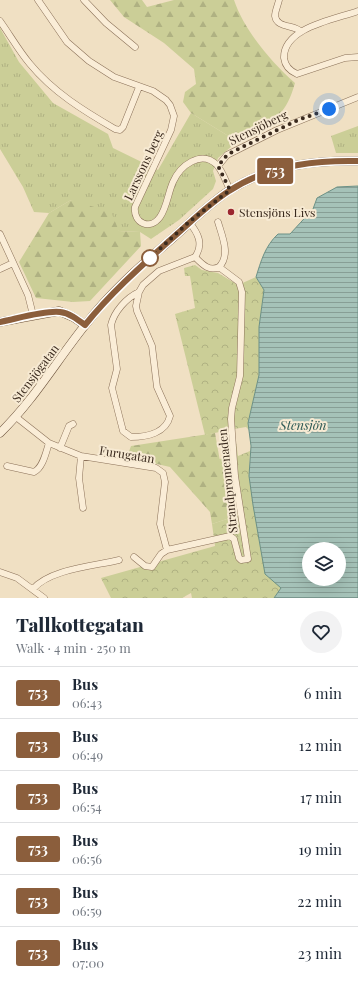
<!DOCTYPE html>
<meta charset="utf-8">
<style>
:root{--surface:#fff;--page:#f2f2f3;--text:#1f2937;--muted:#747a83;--line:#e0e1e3}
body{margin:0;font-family:"Playfair Display",serif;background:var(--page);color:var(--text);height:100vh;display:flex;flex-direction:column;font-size:15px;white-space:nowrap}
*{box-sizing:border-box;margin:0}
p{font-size:13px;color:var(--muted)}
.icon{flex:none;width:22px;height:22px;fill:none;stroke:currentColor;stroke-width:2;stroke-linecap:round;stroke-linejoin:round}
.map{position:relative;height:598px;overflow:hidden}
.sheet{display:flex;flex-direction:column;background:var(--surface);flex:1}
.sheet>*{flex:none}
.badge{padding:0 8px;border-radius:3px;font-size:14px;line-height:26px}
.buttons{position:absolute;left:302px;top:542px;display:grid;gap:8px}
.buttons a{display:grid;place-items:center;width:44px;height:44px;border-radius:50%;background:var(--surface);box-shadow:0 4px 16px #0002;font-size:20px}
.you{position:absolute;width:20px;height:20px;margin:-10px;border:3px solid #fff;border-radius:50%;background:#1a73e8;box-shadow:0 0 0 6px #1a73e833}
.map>.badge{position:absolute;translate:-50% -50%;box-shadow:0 0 0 2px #fff}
.round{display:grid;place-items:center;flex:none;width:42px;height:42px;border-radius:21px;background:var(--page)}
.headline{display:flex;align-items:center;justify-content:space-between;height:68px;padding:0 16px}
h1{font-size:19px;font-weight:800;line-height:30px}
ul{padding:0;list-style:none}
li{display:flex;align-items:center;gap:12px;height:52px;padding:0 16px;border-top:1px solid var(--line)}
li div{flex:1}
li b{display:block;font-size:15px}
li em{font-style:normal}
li .badge{min-width:44px;font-weight:700;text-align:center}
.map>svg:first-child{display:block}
.grass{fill:url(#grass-tufts)}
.forest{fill:url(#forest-firs)}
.park{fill:url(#park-crowns)}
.water{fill:url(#water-rules);stroke:#6c9186;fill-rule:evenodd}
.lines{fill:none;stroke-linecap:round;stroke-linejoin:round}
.street-casing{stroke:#8b7159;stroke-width:7}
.secondary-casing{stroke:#6c523c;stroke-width:9}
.street{stroke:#faedd7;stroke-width:6}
.secondary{stroke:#faedd7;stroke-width:8}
.line-casing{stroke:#fff;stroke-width:9}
.line{stroke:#8b5e3c;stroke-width:6}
.walk{stroke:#3a2a1e;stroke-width:4;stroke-dasharray:0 7.2}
.poi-dot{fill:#9b272f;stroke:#f7ead3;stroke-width:1.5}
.stop-dot{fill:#fff;stroke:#8b5e3c;stroke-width:2}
.labels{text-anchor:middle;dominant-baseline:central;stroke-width:4;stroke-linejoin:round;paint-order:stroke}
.street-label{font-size:12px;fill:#3a2a1e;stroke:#f7ead3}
.poi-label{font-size:12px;fill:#3a2a1e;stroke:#f7ead3;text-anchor:start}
.water-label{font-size:13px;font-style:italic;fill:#2d5a55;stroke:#f7ead3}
</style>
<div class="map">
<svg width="358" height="598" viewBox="0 0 358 598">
<defs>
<pattern id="grass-tufts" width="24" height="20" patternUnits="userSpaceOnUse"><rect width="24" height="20" fill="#cbce97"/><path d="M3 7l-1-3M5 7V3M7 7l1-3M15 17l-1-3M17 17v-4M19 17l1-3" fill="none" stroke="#afb182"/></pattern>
<pattern id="forest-firs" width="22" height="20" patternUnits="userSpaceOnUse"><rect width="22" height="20" fill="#cbce97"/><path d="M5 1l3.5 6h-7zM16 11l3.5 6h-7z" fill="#afb182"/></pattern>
<pattern id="park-crowns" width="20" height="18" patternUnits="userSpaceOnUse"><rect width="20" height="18" fill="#cbce97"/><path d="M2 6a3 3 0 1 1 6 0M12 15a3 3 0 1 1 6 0" fill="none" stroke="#afb182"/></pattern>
<pattern id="water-rules" width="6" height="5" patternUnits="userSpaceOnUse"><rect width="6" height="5" fill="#a5c2b8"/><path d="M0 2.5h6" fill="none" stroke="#879e95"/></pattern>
</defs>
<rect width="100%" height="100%" fill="#f0e0c3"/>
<path class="grass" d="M 0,28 L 19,62 L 53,103 L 108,134 L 113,148 L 158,170 L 191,113 L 230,137 L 232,146 L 218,158 L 213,171 L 216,181 L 213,189 L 179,220 L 151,239 L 140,232 L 119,231 L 71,200 L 49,213 L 34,212 L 23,187 L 0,149 Z
M 358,126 L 358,153 L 336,153 L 331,136 Z"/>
<path class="forest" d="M 110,0 L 142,0 L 147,7 L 174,0 L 234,0 C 244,30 271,62 295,83 C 284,123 266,125 230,137 L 191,113 L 183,102 L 185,92 L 196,84 L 194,69 L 164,43 L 124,17 Z
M 71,200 L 111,212 L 119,231 L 140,232 L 141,246 L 90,301 L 73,302 L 36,298 L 19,262 L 49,213 Z
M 215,433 L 230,518 L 212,524 L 210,512 L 170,467 L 127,457 L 131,446 Z"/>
<path class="park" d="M 195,265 L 202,270 L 218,273 L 238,285 L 256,277 L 264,290 L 259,327 L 259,375 L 248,423 L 250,431 L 246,427 L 234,429 L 238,456 L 250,451 L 249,476 L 281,588 L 274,598 L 192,598 L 191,593 L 182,598 L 111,598 L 101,578 L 215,546 L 212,524 L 230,518 L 219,459 L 232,457 L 229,430 L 205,435 L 175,314 L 195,308 L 190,276 L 185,276 L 184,268 Z"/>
<path class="water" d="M 358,186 L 358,598 L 274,598 L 281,588 L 265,574 L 253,505 L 249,476 L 251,446 L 248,423 L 259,375 L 259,327 L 264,290 L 256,277 C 261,261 265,246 278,234 L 290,234 L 313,209 L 317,198 L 337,187 ZM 309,549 L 339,549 L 339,579 L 309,579 Z"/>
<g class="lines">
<g class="street-casing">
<path id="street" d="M 38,0 L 67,42 L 89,61 L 114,77 L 153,91 L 166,100 L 170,105 L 174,116 L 171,130 L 135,207 C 133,223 150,231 160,217 C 167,207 168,193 173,182 C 180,166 201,149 217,165 C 223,172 226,182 230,190
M 84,0 L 106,23 L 135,47
M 279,0 C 278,5 275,11 275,16 C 277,29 295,24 301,32
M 358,11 C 337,19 283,27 284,58 C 285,66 290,71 297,74 L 345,58 L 358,57
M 0,21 C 10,35 19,51 30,64 C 53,92 84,111 115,129 L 120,130 L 123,127 L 139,87
M 218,166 L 227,155 L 277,130 L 358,97
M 189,222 C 198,233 204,244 195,257 C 202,264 209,272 219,267 C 231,255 222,236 218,222
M 0,234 L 28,295 L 33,315
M 0,269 L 13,263
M 139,292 L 136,306 L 137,311 L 152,346 L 157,387 L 170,416 C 166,433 147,437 131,437 L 123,431 L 112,388 L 117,369 L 111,325 C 114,312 126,298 139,292 Z
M 139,292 L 143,285 L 159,271 L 195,257
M 16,417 L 49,443 L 81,456 L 156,468 L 163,473 L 165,482 L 160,524 L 167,550
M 60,448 L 69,426 L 73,424
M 81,456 L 79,478 L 83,508
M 7,466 L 34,472 C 43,468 46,452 49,443
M 134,557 L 145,566 L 152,567 L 161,554 L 167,550 L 230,536 L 234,539 L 239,558 L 241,560 L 248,559 L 235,476 L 231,419 L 232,408 L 240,376 L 242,292 L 239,282 L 219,267
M 0,572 L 17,578 L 44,598
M 33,589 C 50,569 94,566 119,560"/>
</g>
<g class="secondary-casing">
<path id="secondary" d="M 0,322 L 59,311 L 73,317 L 85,325
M 0,433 C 34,400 57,360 86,324 C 110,293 138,268 167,243 C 188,225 207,205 230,190 C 267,166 315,160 358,161"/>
</g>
<use href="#street" class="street"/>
<use href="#secondary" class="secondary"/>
</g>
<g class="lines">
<g class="line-casing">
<path id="line" d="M 0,322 C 16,319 45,310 60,312 C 69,313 77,319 85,325 C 110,294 139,268 169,241 C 189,224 207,205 229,191 C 266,166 315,160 358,161"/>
</g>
<use href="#line" class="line"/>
<path class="walk" d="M 150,258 L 189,222 L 230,190 L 218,166 L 227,155 L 234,151 L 298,120 L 329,109"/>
</g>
<circle class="poi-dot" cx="231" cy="212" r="4"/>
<circle class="stop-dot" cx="150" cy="258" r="8"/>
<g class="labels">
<g class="street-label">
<text transform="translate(258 127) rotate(-26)">Stensjöberg</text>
<text transform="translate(143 165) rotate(-65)">Larssons berg</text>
<text transform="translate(35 373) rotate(-53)">Stensjögatan</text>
<text transform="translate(127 454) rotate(9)">Furugatan</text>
<text transform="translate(227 481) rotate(-96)">Strandpromenaden</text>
</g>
<g class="poi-label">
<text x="239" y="212">Stensjöns Livs</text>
</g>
<g class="water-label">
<text x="303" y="424">Stensjön</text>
</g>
</g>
</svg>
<div class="buttons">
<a><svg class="icon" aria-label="layers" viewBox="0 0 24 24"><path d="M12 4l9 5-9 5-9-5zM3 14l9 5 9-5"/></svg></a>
</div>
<div class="you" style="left:329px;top:109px"></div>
<b class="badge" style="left:275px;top:171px;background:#8b5e3c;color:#fff">753</b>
</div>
<section class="sheet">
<div class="headline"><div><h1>Tallkottegatan</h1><p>Walk · 4 min · 250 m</p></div><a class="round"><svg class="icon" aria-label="heart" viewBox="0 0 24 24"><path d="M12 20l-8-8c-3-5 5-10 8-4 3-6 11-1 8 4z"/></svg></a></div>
<ul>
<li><span class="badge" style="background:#8b5e3c;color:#fff">753</span><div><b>Bus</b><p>06:43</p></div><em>6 min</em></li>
<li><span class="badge" style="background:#8b5e3c;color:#fff">753</span><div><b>Bus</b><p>06:49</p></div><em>12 min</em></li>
<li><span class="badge" style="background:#8b5e3c;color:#fff">753</span><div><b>Bus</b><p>06:54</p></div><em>17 min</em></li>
<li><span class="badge" style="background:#8b5e3c;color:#fff">753</span><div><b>Bus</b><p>06:56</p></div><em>19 min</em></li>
<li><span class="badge" style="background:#8b5e3c;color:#fff">753</span><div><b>Bus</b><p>06:59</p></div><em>22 min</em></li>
<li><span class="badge" style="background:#8b5e3c;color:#fff">753</span><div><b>Bus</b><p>07:00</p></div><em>23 min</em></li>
</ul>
</section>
